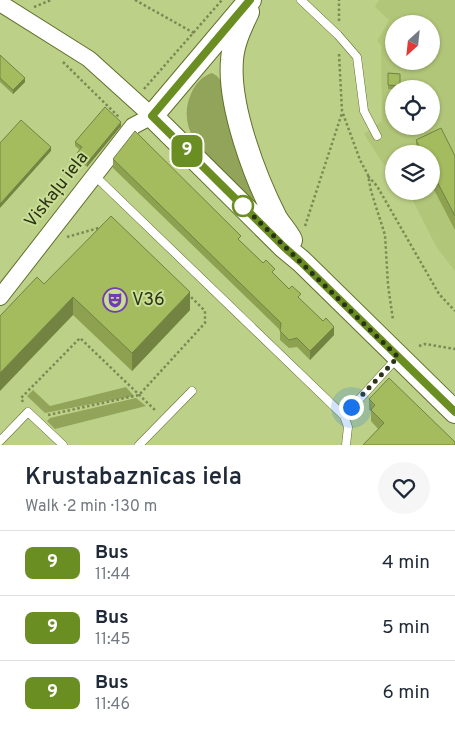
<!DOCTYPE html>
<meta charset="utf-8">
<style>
:root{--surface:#fff;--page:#f6f6f7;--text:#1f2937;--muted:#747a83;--line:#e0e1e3}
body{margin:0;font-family:Overpass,sans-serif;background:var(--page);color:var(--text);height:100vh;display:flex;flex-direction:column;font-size:19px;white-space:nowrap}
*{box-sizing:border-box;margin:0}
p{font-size:16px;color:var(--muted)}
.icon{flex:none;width:28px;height:28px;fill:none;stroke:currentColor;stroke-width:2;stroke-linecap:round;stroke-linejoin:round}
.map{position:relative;height:445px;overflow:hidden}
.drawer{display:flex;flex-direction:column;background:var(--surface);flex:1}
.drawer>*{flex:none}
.badge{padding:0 10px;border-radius:8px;font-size:18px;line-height:32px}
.needle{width:32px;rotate:207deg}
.buttons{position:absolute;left:385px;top:15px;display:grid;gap:10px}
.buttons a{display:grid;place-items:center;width:55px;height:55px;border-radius:50%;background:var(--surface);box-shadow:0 1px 4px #0004;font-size:25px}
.you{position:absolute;width:25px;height:25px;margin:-12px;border:4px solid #fff;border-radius:50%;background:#1a73e8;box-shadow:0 0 0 8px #1a73e833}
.map>.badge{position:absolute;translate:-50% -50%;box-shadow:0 0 0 2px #fff}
.round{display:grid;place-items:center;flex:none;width:52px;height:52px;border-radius:26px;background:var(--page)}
.summary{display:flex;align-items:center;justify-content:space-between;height:85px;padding:0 25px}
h1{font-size:24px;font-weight:600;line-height:38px}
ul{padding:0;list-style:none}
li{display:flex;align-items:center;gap:15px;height:65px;padding:0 25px;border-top:1px solid var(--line)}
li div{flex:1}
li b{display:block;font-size:19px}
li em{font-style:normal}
li .badge{min-width:55px;font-weight:700;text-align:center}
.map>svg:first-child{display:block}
.built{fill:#b1c678;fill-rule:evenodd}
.green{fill:#91a459}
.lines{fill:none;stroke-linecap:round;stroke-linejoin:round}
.lane-casing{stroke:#60702a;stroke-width:9}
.street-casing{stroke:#60702a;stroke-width:18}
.secondary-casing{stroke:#60702a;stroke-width:24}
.path{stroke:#7b8954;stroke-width:2.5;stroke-dasharray:2.5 2.5;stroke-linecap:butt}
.lane{stroke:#fff;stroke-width:8}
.street{stroke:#fff;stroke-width:16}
.secondary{stroke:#fff;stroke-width:22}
.wall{fill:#8da151}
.shaded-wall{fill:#738342}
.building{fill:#a4bb5e;stroke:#738342}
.line-casing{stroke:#fff;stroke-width:11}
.line{stroke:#6b8e23;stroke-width:8}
.walk{stroke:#2b3316;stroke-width:5;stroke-dasharray:0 9}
.stop-dot{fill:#fff;stroke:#6b8e23;stroke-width:2.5}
.labels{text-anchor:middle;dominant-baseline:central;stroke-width:4;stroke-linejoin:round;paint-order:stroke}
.street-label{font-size:18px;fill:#2b3316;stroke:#cadd95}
.poi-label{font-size:18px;fill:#2b3316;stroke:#cadd95;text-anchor:start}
</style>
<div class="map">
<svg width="455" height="445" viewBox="0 0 455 445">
<rect width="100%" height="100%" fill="#bdd088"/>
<path class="built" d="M 379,0 L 455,0 L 455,271 L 437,248 L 408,191 L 431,191 L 431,154 L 394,154 L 394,162 L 393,161 L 384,165 L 364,134 L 382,121 L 381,45 L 377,41 L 389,20 L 375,7 ZM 394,24 L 431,24 L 431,61 L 394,61 ZM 394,89 L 431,89 L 431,126 L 394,126 Z"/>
<path class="green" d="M 212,73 L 217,76 L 221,81 L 228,116 L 254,200 C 225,176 171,138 191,94 C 195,84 202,76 212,73 Z
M 126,387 L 134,396 L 45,413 L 27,396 L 33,390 L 50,406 Z
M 136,398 L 146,406 L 55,429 L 47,421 L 50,418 Z"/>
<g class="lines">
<g class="lane-casing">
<path id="lane" d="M 301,0 L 338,35 L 357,57 L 364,111 L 377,136
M 94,175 L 344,416 L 348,427 L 346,445
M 344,416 L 396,359
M 0,441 L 28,412 L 63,445
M 139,445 L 192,391"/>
</g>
<g class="street-casing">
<path id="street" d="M 0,3 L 89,59 L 152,116 L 133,126 L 0,297"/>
</g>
<g class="secondary-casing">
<path id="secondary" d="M 250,0 L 152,116 L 284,247 L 301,261 L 455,412
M 248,12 C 241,27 233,43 232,60 C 228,106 255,177 276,218 C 281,226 287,232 291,240"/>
</g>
<path class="path" d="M 135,0 L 194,33
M 34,7 L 51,0
M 339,21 L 339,0
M 339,54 L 342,111 L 360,160 L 368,175 L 371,191 L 385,235 L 388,285 L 393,320
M 63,62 L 120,118
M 144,89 L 222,0
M 368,176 L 377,186 L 439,294 L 455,311
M 305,226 L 342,113
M 67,237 L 102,227
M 419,346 L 425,344 L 455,349
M 23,402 L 21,398 L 80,338 L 156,411
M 48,415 L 139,395 L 205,323 L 205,311 L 188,294"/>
<use href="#lane" class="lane"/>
<use href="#street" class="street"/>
<use href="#secondary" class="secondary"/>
</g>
<path class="wall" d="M 0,55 L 25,82 L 13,94 L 0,82 Z
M 388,73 L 400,74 L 400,89 L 388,89 Z
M 121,126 L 87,167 L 77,157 L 77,153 L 80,150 L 75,146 L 75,142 Z
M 416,140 L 455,156 L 455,230 L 431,184 L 431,154 L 416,154 Z
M 113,159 L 241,242 L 301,300 L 334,335 L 310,360 L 297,347 L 289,348 L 280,340 L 280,330 L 113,168 Z
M 44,284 L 190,310 L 132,371 L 73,315 Z
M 369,399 L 455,442 L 378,429 L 371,421 L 371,411 L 369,410 Z"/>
<path class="shaded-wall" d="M 25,78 L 25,82 L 13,94 L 13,90 Z
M 121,122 L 121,126 L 87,167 L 87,163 Z
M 51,147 L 51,151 L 0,208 L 0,204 Z
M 190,292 L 190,310 L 132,371 L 132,353 Z
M 73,297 L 73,315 L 0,391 L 0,373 Z
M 334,327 L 334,335 L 310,360 L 310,351 Z"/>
<path class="building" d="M 0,55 L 25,78 L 13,90 L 0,78 Z
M 388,73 L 400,74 L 400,86 L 388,85 Z
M 105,107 L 121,122 L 87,163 L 77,153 L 82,147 L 75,142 Z
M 21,120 L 51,147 L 0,204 L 0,143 Z
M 441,128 L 455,156 L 455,216 L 431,170 L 431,154 L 423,154 L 416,140 Z
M 135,131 L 241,236 L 238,239 L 263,263 L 266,260 L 275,269 L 272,272 L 289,289 L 292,286 L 301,294 L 298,297 L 323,321 L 326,318 L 334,327 L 310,351 L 297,338 L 289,340 L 280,331 L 281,323 L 113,159 Z
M 111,216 L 190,292 L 132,353 L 73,297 L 0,373 L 0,316 L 37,277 L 44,284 Z
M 389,378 L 455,442 L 455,445 L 363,445 L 384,423 L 371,410 L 375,405 L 369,399 Z"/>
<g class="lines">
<g class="line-casing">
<path id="line" d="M 250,0 L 152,116 L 284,247 L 301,262 L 455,412"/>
</g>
<use href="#line" class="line"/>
<path class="walk" d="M 243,206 L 239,202 L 398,357 L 351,407"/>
</g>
<defs>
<g id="theatre-ring" transform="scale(1.25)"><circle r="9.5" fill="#cadd95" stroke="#723cb3" stroke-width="1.5"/><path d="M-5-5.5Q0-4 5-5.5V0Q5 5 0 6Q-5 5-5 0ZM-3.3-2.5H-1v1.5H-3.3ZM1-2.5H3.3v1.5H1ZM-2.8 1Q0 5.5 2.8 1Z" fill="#723cb3"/></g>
</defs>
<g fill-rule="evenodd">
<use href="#theatre-ring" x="115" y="300"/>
</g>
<circle class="stop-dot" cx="243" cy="206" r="10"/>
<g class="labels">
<g class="street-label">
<text transform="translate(57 190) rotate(-52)">Viskaļu iela</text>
</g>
<g class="poi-label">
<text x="132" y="300">V36</text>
</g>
</g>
</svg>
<div class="buttons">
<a><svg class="needle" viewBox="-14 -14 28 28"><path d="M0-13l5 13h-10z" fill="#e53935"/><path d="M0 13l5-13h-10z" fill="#747a83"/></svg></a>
<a><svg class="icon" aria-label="locate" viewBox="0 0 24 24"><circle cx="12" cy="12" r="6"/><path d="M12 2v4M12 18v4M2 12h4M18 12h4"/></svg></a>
<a><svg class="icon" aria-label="layers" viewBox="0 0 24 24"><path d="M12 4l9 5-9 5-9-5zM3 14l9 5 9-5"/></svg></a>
</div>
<div class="you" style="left:351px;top:407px"></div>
<b class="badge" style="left:187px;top:151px;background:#6b8e23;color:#fff">9</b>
</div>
<section class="drawer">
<div class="summary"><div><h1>Krustabaznīcas iela</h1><p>Walk · 2 min · 130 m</p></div><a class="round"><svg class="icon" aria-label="heart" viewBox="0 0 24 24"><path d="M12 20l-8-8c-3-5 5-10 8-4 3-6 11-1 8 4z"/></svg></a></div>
<ul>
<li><span class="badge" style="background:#6b8e23;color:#fff">9</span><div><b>Bus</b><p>11:44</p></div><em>4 min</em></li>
<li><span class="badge" style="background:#6b8e23;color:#fff">9</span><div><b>Bus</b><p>11:45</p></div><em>5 min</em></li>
<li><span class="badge" style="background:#6b8e23;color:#fff">9</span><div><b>Bus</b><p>11:46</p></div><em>6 min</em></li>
</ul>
</section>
